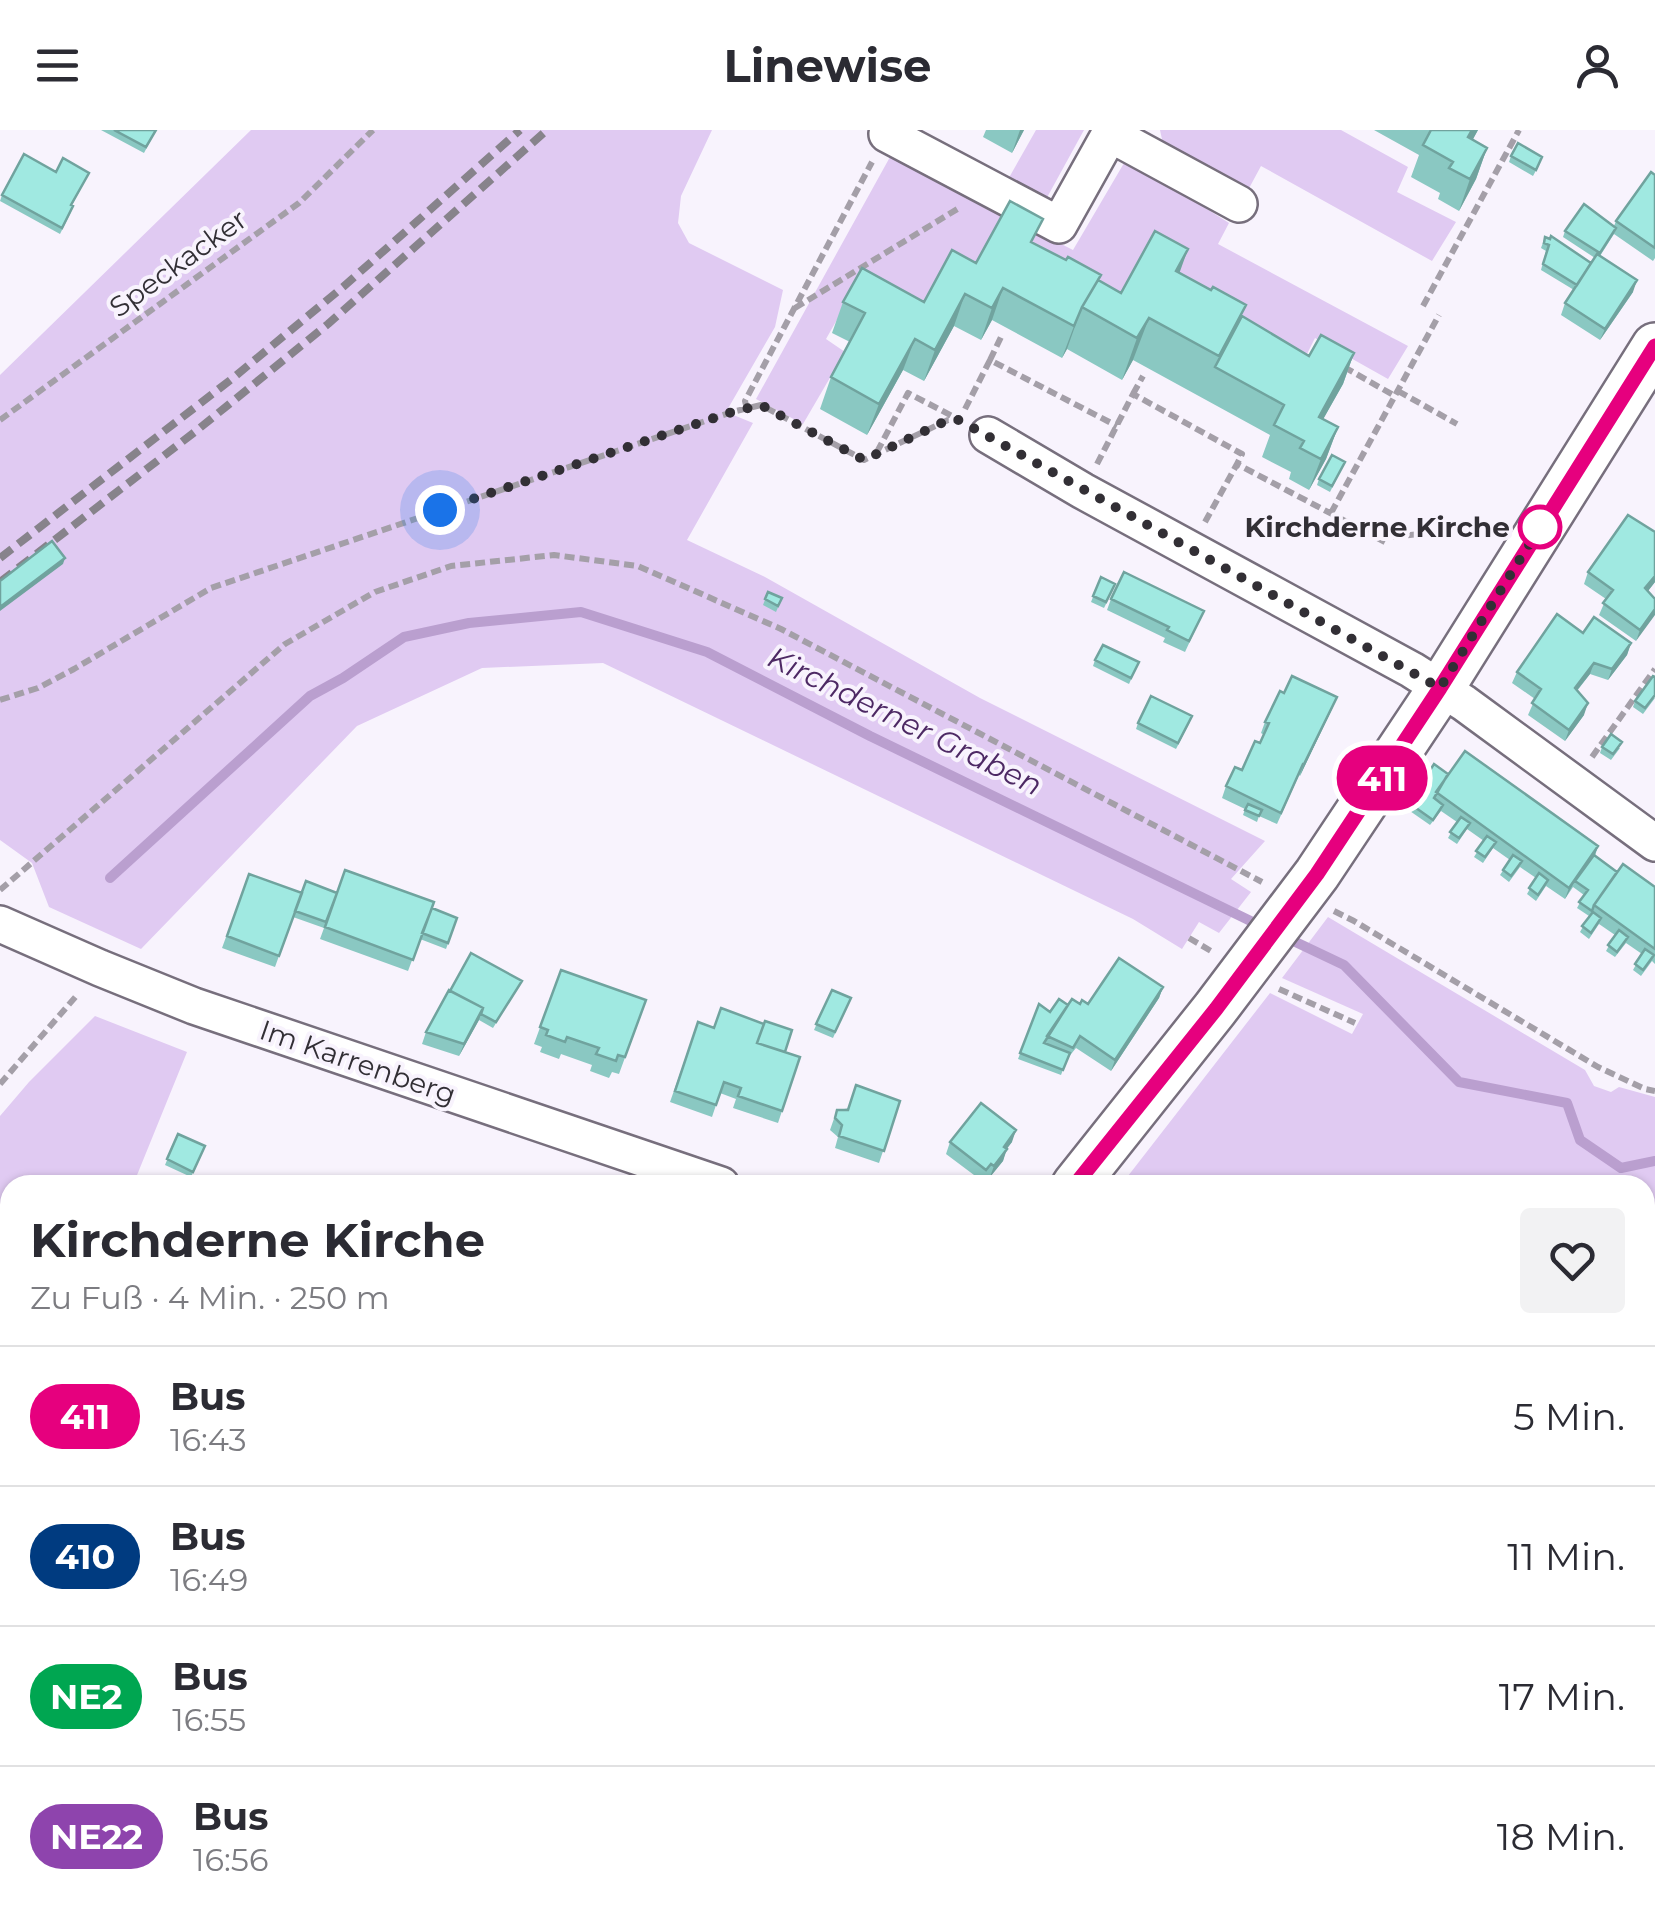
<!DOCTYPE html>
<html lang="de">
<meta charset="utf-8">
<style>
:root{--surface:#fff;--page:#f2f2f3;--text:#2b2b33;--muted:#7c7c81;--line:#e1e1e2}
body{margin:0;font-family:Montserrat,sans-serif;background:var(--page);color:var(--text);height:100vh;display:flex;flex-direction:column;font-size:38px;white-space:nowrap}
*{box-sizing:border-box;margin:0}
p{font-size:32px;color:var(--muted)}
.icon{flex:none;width:55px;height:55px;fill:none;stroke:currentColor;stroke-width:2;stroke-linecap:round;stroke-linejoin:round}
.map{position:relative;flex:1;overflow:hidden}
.panel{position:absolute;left:0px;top:1045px;width:1655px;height:750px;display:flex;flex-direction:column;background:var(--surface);border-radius:30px 30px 0 0;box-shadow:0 2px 8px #0004}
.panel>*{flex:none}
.badge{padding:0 20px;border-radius:32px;font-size:35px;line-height:65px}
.you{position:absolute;width:50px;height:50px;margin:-25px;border:8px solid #fff;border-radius:50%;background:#1a73e8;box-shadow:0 0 0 15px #1a73e833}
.map>.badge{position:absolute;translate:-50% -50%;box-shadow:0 0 0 5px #fff}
.round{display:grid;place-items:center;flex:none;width:105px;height:105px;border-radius:10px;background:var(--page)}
.headline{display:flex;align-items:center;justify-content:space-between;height:170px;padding:0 30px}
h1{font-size:48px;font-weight:700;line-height:75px}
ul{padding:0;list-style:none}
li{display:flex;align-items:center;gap:30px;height:140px;padding:0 30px;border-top:2px solid var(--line)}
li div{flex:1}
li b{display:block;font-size:38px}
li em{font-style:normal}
li .badge{min-width:110px;font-weight:700;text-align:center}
header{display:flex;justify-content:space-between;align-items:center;height:130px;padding:0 30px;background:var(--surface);font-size:45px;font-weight:700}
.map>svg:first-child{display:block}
.green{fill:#e0caf2}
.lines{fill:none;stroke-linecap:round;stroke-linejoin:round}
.stream{stroke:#ba9fcf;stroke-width:10}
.minor-casing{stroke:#776f7d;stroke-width:40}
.major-casing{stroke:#776f7d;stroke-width:50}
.path{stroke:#a49fa8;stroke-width:6;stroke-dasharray:10 5;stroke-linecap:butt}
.minor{stroke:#fff;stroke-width:35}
.major{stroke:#fff;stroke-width:45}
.rail{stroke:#87838b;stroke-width:8;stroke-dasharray:15 8;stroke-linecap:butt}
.wall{fill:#8ac8c2}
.shaded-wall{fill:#70a39e}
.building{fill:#a0e9e1;stroke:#70a39e;stroke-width:2.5}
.line-casing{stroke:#fff;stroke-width:22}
.line{stroke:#e6007e;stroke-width:15}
.walk{stroke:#322f35;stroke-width:10;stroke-dasharray:0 18}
.stop-dot{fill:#fff;stroke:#e6007e;stroke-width:5}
.labels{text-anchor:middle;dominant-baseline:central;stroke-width:8;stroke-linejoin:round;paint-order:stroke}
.street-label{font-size:28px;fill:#322f35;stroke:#f8f3fd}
.stop-label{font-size:28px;font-weight:bold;fill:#322f35;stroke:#f8f3fd;text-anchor:end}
.water-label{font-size:30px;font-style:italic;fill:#4d2964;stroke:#f8f3fd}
</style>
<header><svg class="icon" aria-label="menu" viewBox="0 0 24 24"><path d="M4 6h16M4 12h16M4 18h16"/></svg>Linewise<svg class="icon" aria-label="person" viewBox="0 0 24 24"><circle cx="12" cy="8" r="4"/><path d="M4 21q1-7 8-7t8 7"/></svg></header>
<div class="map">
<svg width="1655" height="1795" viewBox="0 0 1655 1795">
<rect width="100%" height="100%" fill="#f8f3fd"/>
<path class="green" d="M 251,0 L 712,0 L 681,66 L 678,93 L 689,113 L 783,160 L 775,197 L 726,282 L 753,293 L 687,410 L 765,447 L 980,568 L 1265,711 L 1231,749 L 1251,762 L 1219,803 L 1199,792 L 1182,819 L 1133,789 L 603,533 L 482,538 L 357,596 L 141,819 L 49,777 L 32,733 L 0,710 L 0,245 Z
M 1036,0 L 1084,0 L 1044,73 L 1006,53 Z
M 1160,0 L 1341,0 L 1408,37 L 1397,62 L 1456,92 L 1432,131 L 1261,36 L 1247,62 L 1163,14 Z
M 890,27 L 1073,120 L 1127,28 L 1229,93 L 1218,114 L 1408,216 L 1388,249 L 1315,208 L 1297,244 L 1139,137 L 1109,180 L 966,157 L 912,198 L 851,165 L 826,209 L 845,222 L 803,294 L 756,269 Z
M 1328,787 L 1585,940 L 1594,956 L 1611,962 L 1619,957 L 1655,967 L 1655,1257 L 1645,1259 L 1645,1055 L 1121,1055 L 1270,863 L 1352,904 L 1363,884 L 1282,848 Z
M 95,886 L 187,922 L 133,1055 L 10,1055 L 10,1775 L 0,1771 L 0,986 L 29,952 Z
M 1655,1472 L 1655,1543 L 1645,1537 L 1645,1482 Z
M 1645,1561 L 1655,1566 L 1655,1795 L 1455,1795 L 1462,1785 L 1645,1785 Z
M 40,1785 L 751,1785 L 754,1795 L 68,1795 Z
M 844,1785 L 1217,1785 L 1227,1795 L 846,1795 Z"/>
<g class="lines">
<path class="stream" d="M 110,748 L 310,566 L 343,548 L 404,507 L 469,493 L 581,482 L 707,522 L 870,606 L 1265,798
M 1285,807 L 1344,835 L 1459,952 L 1567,973 L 1580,1010 L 1621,1038 L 1655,1031
M 0,1669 L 10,1673
M 417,1785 L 456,1795"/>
<g class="minor-casing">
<path id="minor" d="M 887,4 L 1059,95 L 1112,0
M 1110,4 L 1239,74
M 988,305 L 1083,361 L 1412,540 L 1464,573 L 1655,713
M 0,794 L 100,838 L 194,876 L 721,1055"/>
</g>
<g class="major-casing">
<path id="major" d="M 1075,1055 L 1215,879 L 1317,744 L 1441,558 L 1655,216
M 794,1785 L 796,1795"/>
</g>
<path class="path" d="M 1423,176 L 1519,0
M 795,178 L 959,78
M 990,230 L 1001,207
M 1344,237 L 1395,266
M 1398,261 L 1457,294
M 1133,264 L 1143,246
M 747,279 L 745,271 L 872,32
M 965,279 L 990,230 L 1117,296
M 0,290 L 299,73 L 373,0
M 877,322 L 908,263 L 958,289
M 1097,334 L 1133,264 L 1242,324 L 1237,334
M 1331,383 L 1439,185
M 1205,392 L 1237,334 L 1385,412
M 1393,407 L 1497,395
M 0,570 L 38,558 L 74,539 L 211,458 L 732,282 L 761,275 L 864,330 L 948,290 L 958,290
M 1592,627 L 1655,539
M 0,760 L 285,514 L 375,462 L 451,436 L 554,425 L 638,436 L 781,499 L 1262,752
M 1334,781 L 1354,791 L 1598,937 L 1645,959 L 1655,961
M 1189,808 L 1211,821
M 1279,859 L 1355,893
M 0,954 L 78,864
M 1645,1470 L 1655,1460
M 1645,1548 L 1655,1553"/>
<use href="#minor" class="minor"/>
<use href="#major" class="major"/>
<path class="rail" d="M 0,428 L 233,248 L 343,157 L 520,0
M 0,452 L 196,301 L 328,194 L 547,0"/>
</g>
<path class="wall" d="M 101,0 L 156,0 L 144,23 Z
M 986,0 L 1024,0 L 1012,23 L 983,7 Z
M 1374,0 L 1478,0 L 1472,10 L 1487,18 L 1476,49 L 1459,81 L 1438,69 L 1440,63 L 1411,47 L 1419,25 Z
M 1511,26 L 1540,33 L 1533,46 L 1509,32 Z
M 56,42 L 89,43 L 72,75 L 71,82 L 60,104 L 0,71 L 2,65 Z
M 1655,45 L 1655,128 L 1653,131 L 1614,104 L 1600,126 L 1633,162 L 1600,210 L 1561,185 L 1565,173 L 1574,160 L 1541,140 L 1546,121 L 1541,118 L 1545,107 L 1591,133 L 1595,128 L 1563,107 L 1565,101 L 1614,96 L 1616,91 Z
M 1034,113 L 1121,163 L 1180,143 L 1242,186 L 1309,226 L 1354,223 L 1343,254 L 1323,289 L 1338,297 L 1326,329 L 1309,360 L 1289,349 L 1291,342 L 1262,327 L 1270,305 L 1133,230 L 1122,250 L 1067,219 L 1062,228 L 992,190 L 981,210 L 954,196 L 924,251 L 903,240 L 867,305 L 820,279 L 831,247 L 850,212 L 832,203 L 843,172 L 924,172 L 976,133 Z
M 1345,332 L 1330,362 L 1317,355 L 1319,349 Z
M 1588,442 L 1655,452 L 1648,461 L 1655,469 L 1636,511 L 1599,485 L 1606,469 L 1584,454 Z
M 1101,447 L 1113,460 L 1104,478 L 1091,472 Z
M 768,462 L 782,468 L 776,482 L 763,475 Z
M 1111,469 L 1204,481 L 1185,522 L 1163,512 L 1165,508 L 1107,480 Z
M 1583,503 L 1631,513 L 1627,525 L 1608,550 L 1590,544 L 1577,561 L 1584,585 L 1565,611 L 1528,585 L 1535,569 L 1512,553 L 1517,542 Z
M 1095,530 L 1139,532 L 1129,554 L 1093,536 Z
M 1284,563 L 1337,567 L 1300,646 L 1299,645 L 1277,694 L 1259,686 L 1257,692 L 1243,685 L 1245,679 L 1222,668 L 1226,656 L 1242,640 L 1260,613 L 1264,605 L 1261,603 L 1265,592 Z
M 1655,568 L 1643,584 L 1633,577 L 1635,571 Z
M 1190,592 L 1176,619 L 1136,599 L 1138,593 Z
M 1602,617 L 1620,618 L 1611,630 L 1600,623 Z
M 1448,644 L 1598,716 L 1595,726 L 1617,743 L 1655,757 L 1655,834 L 1652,831 L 1641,846 L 1633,840 L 1642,824 L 1626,813 L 1615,827 L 1606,821 L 1615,805 L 1599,794 L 1589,809 L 1580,802 L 1589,786 L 1577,778 L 1584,765 L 1573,757 L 1565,769 L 1546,756 L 1536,771 L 1527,764 L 1536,748 L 1520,737 L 1509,752 L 1500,745 L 1510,730 L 1493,718 L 1483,733 L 1474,727 L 1484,711 L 1467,699 L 1457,714 L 1448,708 L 1457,692 L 1441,681 L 1430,695 L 1407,679 L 1409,673 Z
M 249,744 L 302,763 L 337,763 L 457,788 L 446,819 L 420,809 L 408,841 L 320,809 L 324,798 L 293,787 L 275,837 L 222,818 Z
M 561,840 L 646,870 L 619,944 L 612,942 L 609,948 L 590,941 L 592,935 L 561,924 L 559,929 L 540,922 L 542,917 L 534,914 Z
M 519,856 L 493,898 L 479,890 L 459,926 L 422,914 L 426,902 Z
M 1163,857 L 1159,868 L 1111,941 L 1076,918 L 1067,929 L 1061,945 L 1018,929 L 1039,874 L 1050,882 L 1068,875 L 1088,874 Z
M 832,860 L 851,868 L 833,908 L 814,900 Z
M 698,892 L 800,927 L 778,993 L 733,978 L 736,969 L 720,963 L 712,987 L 670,972 Z
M 900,971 L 879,1033 L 835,1018 L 838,1007 L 830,1000 L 837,980 Z
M 178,1004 L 205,1016 L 191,1047 L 165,1035 Z
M 950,1012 L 1012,1012 L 1006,1019 L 1003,1031 L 990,1047 L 987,1045 L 982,1051 L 946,1024 Z"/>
<path class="shaded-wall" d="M 1020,0 L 1024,0 L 1012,23 Z
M 1472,0 L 1478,0 L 1457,39 L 1468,7 Z
M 1487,18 L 1476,49 L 1459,81 L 1470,49 Z
M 1188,119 L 1173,161 L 1176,141 Z
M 1637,150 L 1633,162 L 1600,210 L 1605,199 Z
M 1003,158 L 992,190 L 981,210 L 992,178 Z
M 965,164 L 954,196 L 924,251 L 935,220 Z
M 1078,188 L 1067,219 L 1062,228 L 1074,196 Z
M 1149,188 L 1133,230 L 1122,250 L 1137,208 Z
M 915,209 L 903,240 L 867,305 L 879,274 Z
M 1354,223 L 1343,254 L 1307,318 L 1319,287 Z
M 1338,297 L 1326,329 L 1309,360 L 1321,329 Z
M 65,428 L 63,434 L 0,481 L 0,477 Z
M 1655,446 L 1655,452 L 1641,470 L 1645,458 Z
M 1655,479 L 1655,485 L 1636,511 L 1640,500 Z
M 1631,513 L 1627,525 L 1608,550 L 1612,539 Z
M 1594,533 L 1590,544 L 1570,569 L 1575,558 Z
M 1337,567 L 1332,579 L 1300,646 L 1304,634 Z
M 1588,573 L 1584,585 L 1565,611 L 1569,600 Z
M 1598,716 L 1594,727 L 1575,751 L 1565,769 L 1569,758 Z
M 1163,857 L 1159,868 L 1111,941 L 1115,930 Z
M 483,878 L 479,890 L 459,926 L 464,914 Z
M 1016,1000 L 1012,1012 L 1000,1028 L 1004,1017 Z
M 1007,1019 L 1003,1031 L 990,1047 L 994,1036 Z"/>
<path class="building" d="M 114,0 L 156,0 L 146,17 Z
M 1431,0 L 1472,0 L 1468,7 L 1487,18 L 1470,49 L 1449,38 L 1453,32 L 1423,15 Z
M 1518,13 L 1542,27 L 1536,40 L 1511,26 Z
M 24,24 L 56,42 L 63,28 L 89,43 L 71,75 L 73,76 L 62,98 L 2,65 Z
M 1651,42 L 1655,45 L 1655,118 L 1616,91 Z
M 1010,71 L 1043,89 L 1031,112 L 1066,130 L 1068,127 L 1101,145 L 1082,177 L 1074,196 L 1003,158 L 992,178 L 965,164 L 935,220 L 915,209 L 879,274 L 831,247 L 865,183 L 843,172 L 862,138 L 924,172 L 952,120 L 976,133 Z
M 1584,74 L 1616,98 L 1600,123 L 1565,101 Z
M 1155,101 L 1188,119 L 1176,141 L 1211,160 L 1213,157 L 1246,175 L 1219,226 L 1149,188 L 1137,208 L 1082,177 L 1098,150 L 1121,163 Z
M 1551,106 L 1591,133 L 1577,155 L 1543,134 L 1549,115 L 1544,113 L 1545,107 L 1550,109 Z
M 1597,124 L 1637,150 L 1605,199 L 1565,173 Z
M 1242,186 L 1309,226 L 1321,205 L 1354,223 L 1319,287 L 1338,297 L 1321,329 L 1300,318 L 1304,311 L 1274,295 L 1284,275 L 1215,237 Z
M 1332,325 L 1345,332 L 1332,356 L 1319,349 Z
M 1628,385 L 1655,402 L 1655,446 L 1645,458 L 1655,469 L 1655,479 L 1640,500 L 1603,473 L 1613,460 L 1588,442 Z
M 52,411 L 65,428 L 0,477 L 0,451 Z
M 1124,442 L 1204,481 L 1189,511 L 1167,500 L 1169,497 L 1111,469 Z
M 1101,447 L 1115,454 L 1106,472 L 1093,466 Z
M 768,462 L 782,468 L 778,476 L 765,469 Z
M 1557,484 L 1583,503 L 1594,487 L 1631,513 L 1612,539 L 1594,533 L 1575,558 L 1588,573 L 1569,600 L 1532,573 L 1541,559 L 1517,542 Z
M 1103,515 L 1139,532 L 1131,548 L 1095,530 Z
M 1292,546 L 1337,567 L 1304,634 L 1303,634 L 1281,683 L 1226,656 L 1235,637 L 1242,640 L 1255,611 L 1260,613 L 1269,593 L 1265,592 L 1280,561 L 1284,563 Z
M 1653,546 L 1655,547 L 1655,565 L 1645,578 L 1635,571 Z
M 1151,566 L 1192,586 L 1178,613 L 1138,593 Z
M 1611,604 L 1622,612 L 1613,624 L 1602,617 Z
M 1465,621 L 1598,716 L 1569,758 L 1436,662 Z
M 1434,634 L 1448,644 L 1434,668 L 1443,675 L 1433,690 L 1409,673 Z
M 1248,674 L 1262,680 L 1259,686 L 1245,680 Z
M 1461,687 L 1470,693 L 1459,708 L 1450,702 Z
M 1487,706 L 1496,712 L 1485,727 L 1476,721 Z
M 1513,725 L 1522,731 L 1511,746 L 1503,740 Z
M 1594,725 L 1617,742 L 1594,775 L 1592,781 L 1579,772 L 1588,760 L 1575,751 Z
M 1623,734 L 1655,757 L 1655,819 L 1594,775 Z
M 345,740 L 434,772 L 413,830 L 325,797 Z
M 1539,743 L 1548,750 L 1538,765 L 1529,758 Z
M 249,744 L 302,763 L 279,826 L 227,806 Z
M 306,751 L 337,763 L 326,792 L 295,781 Z
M 432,778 L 457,788 L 448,813 L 422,803 Z
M 1593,782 L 1601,788 L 1591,803 L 1582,796 Z
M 1619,800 L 1628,807 L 1617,822 L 1608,815 Z
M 1645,819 L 1654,825 L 1643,840 L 1635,834 Z
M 471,823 L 522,851 L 496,892 L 481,884 L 483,878 L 450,861 Z
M 1119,828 L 1163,857 L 1115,930 L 1080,906 L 1073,918 L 1047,906 L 1072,869 L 1080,874 L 1082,870 L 1088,874 Z
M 561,840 L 646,870 L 625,927 L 618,925 L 616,931 L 596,924 L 599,918 L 567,907 L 565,912 L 546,905 L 548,900 L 540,897 Z
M 449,860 L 483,878 L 464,914 L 426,902 Z
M 832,860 L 851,868 L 835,902 L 816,894 Z
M 1059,869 L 1068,875 L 1044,913 L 1070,923 L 1063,940 L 1020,923 L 1039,874 L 1050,882 Z
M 721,878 L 764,894 L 757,913 L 800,927 L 782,981 L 738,966 L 741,958 L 724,952 L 716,975 L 675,961 L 698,892 L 714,898 Z
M 765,891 L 792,900 L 785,922 L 757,913 Z
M 856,955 L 900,971 L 884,1021 L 839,1006 L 842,995 L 835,988 L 837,980 L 848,980 Z
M 981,973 L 1016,1000 L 1004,1017 L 1007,1019 L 994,1036 L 991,1034 L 986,1040 L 950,1012 Z
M 178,1004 L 205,1016 L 193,1042 L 167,1029 Z"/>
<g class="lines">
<g class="line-casing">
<path id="line" d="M 1075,1055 L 1216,879 L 1317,744 L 1440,558 L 1655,216"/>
</g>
<use href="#line" class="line"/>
<path class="walk" d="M 440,380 L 732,282 L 761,275 L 864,330 L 948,290 L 959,290 L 1440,558 L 1540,397"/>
</g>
<circle class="stop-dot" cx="1540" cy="397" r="20"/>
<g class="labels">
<g class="street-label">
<text transform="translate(178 133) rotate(-36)">Speckacker</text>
<text transform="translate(358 932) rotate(19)">Im Karrenberg</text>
</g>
<g class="stop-label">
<text x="1510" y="397">Kirchderne Kirche</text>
</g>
<g class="water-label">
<text transform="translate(905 591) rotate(26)">Kirchderner Graben</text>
</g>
</g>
</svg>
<div class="you" style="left:440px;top:380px"></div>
<b class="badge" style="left:1382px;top:648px;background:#e6007e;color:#fff">411</b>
<section class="panel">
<div class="headline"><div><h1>Kirchderne Kirche</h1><p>Zu Fuß · 4 Min. · 250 m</p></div><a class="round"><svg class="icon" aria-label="heart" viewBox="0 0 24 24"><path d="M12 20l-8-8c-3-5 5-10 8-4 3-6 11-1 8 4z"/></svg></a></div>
<ul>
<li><span class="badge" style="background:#e6007e;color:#fff">411</span><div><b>Bus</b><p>16:43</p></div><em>5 Min.</em></li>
<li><span class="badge" style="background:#003b80;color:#fff">410</span><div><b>Bus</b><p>16:49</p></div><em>11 Min.</em></li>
<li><span class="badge" style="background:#00a651;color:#fff">NE2</span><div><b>Bus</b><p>16:55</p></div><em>17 Min.</em></li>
<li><span class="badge" style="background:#8e44ad;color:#fff">NE22</span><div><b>Bus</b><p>16:56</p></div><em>18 Min.</em></li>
</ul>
</section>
</div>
